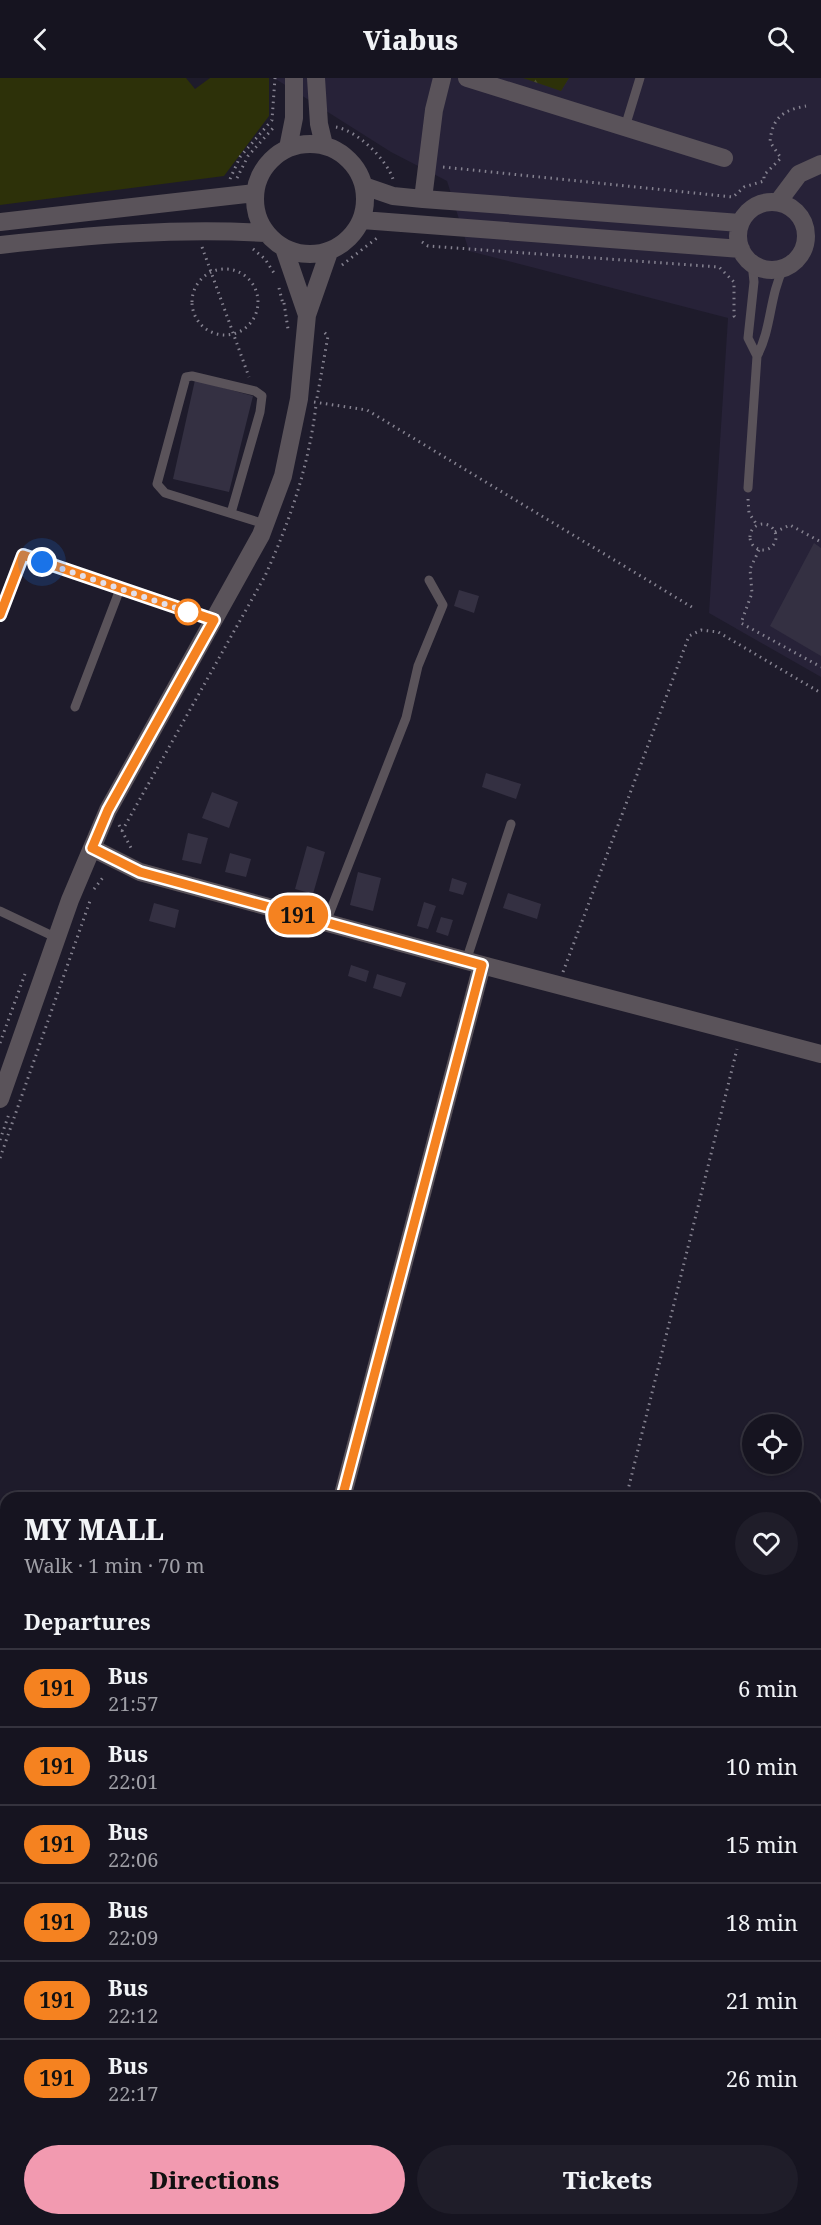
<!DOCTYPE html>
<meta charset="utf-8">
<style>
:root{--surface:#161420;--page:#1f1d29;--text:#f1f3f6;--muted:#9e9ea5;--line:#35333e;--accent:#f29ab0}
body{margin:0;font-family:"Noto Serif",serif;background:var(--page);color:var(--text);height:100vh;display:flex;flex-direction:column;font-size:22px;white-space:nowrap}
*{box-sizing:border-box;margin:0}
p{font-size:20px;color:var(--muted)}
.icon{flex:none;width:33px;height:33px;fill:none;stroke:currentColor;stroke-width:2;stroke-linecap:round;stroke-linejoin:round}
.map{position:relative;flex:1;overflow:hidden}
.side{position:absolute;left:0px;top:1414px;width:822px;height:734px;display:flex;flex-direction:column;background:var(--surface);border-radius:18px 18px 0 0;box-shadow:0 2px 4px #0004,0 0 0 2px var(--line)}
.side>*{flex:none}
.badge{padding:0 12px;border-radius:20px;font-size:21px;line-height:39px}
.fabs{position:absolute;left:742px;top:1336px;display:grid;gap:12px}
.fabs a{display:grid;place-items:center;width:60px;height:60px;border-radius:50%;background:var(--surface);box-shadow:0 2px 4px #0004,0 0 0 2px var(--line);font-size:30px}
.you{position:absolute;width:30px;height:30px;margin:-15px;border:4px solid #fff;border-radius:50%;background:#1a73e8;box-shadow:0 0 0 9px #1a73e833}
.map>.badge{position:absolute;translate:-50% -50%;box-shadow:0 0 0 3px #fff}
h2{padding:0 24px;font-size:22px;line-height:54px}
.round{display:grid;place-items:center;flex:none;width:63px;height:63px;border-radius:32px;background:var(--page)}
.head{display:flex;align-items:center;justify-content:space-between;height:102px;padding:0 24px}
h1{font-size:28px;font-weight:800;line-height:45px}
.primary-button{display:flex;gap:12px;margin-top:auto;padding:12px 24px}
.primary-button a{flex:1;height:69px;border-radius:36px;background:var(--accent);color:#111;font-size:24px;font-weight:800;line-height:69px;text-align:center}
.primary-button a+a{background:var(--page);color:var(--text)}
ul{padding:0;list-style:none}
li{display:flex;align-items:center;gap:18px;height:78px;padding:0 24px;border-top:2px solid var(--line)}
li div{flex:1}
li b{display:block;font-size:22px}
li em{font-style:normal}
li .badge{min-width:66px;font-weight:700;text-align:center}
header{display:flex;justify-content:space-between;align-items:center;height:78px;padding:0 24px;background:var(--surface);font-size:27px;font-weight:800}
.map>svg:first-child{display:block}
.built{fill:#272238}
.green{fill:#2d3109}
.forest{fill:url(#forest-firs)}
.building{fill:#343042}
.lines{fill:none;stroke-linecap:round;stroke-linejoin:round}
.path{stroke:#858290;stroke-width:3;stroke-dasharray:1.5 4.5;stroke-linecap:butt}
.lane{stroke:#5a535a;stroke-width:9}
.street{stroke:#5a535a;stroke-width:18}
.secondary{stroke:#7c717c;stroke-width:18}
.line-casing{stroke:#fff;stroke-width:14}
.line{stroke:#f58220;stroke-width:9}
.walk{stroke:#e1dfeb;stroke-width:6;stroke-dasharray:0 10.8}
.stop-dot{fill:#fff;stroke:#f58220;stroke-width:3}
</style>
<header><svg class="icon" aria-label="back" viewBox="0 0 24 24"><path d="M15 5l-7 7 7 7"/></svg>Viabus<svg class="icon" aria-label="search" viewBox="0 0 24 24"><circle cx="10" cy="10" r="6"/><path d="M15 15l6 6"/></svg></header>
<div class="map">
<svg width="821" height="2147" viewBox="0 0 821 2147">
<defs>
<pattern id="forest-firs" width="22" height="20" patternUnits="userSpaceOnUse" patternTransform="scale(1.5)"><rect width="22" height="20" fill="#2d3109"/><path d="M5 1l3.5 6h-7zM16 11l3.5 6h-7z" fill="#4b4e2d"/></pattern>
</defs>
<rect width="100%" height="100%" fill="#1e1b2b"/>
<path class="built" d="M 274,0 L 821,0 L 821,599 L 709,535 L 728,240 L 469,173 L 447,103 L 391,74 Z"/>
<path class="green" d="M 0,0 L 186,0 L 195,11 L 210,0 L 269,0 L 269,38 L 224,98 L 0,127 Z"/>
<path class="forest" d="M 523,0 L 569,0 L 561,13 Z"/>
<path class="building" d="M 195,302 L 253,318 L 229,414 L 173,401 Z
M 814,465 L 821,470 L 821,578 L 770,548 Z
M 459,512 L 479,518 L 474,535 L 454,528 Z
M 486,695 L 521,706 L 516,721 L 482,709 Z
M 212,714 L 238,724 L 229,750 L 202,740 Z
M 188,755 L 208,760 L 201,786 L 182,782 Z
M 307,768 L 325,774 L 313,816 L 295,811 Z
M 230,775 L 251,781 L 246,799 L 225,794 Z
M 358,794 L 381,800 L 373,833 L 350,827 Z
M 452,800 L 467,805 L 463,817 L 449,813 Z
M 508,815 L 541,826 L 537,841 L 503,830 Z
M 424,824 L 436,828 L 428,851 L 417,848 Z
M 154,825 L 179,832 L 175,850 L 149,843 Z
M 441,839 L 453,842 L 448,858 L 436,854 Z
M 351,887 L 369,893 L 366,904 L 348,898 Z
M 377,896 L 406,905 L 401,919 L 373,910 Z"/>
<g class="lines">
<path class="path" d="M 336,49 C 358,53 386,81 393,101
M 443,89 L 733,119 L 744,109 L 764,103 L 764,97 L 781,80 L 770,64 C 772,40 783,32 806,28
M 237,100 L 248,78 L 275,48
M 230,101 L 240,79 L 272,42 L 275,0
M 422,164 L 428,168 L 719,189 L 734,204 L 734,238 L 737,241
M 202,169 L 249,299
M 253,171 L 265,181 L 274,195
M 342,187 L 377,160
M192 224a33 33 0 1 1 66 0a33 33 0 1 1-66 0Z
M 279,210 L 283,226
M 284,225 L 288,251
M 317,320 L 328,258 L 323,253
M 314,324 L 367,332 L 695,531
M 748,421 L 749,435 L 757,447
M750 459a13 13 0 1 1 26 0a13 13 0 1 1-26 0Z
M 775,454 L 790,447 L 821,464
M 759,472 L 750,491 L 752,515 L 741,545 L 821,589
M 119,747 L 131,770
M 122,753 L 265,498 C 290,443 309,387 316,327
M 94,811 L 104,798
M 563,894 L 689,558 L 701,552 L 718,554 L 821,615
M 0,965 L 25,896
M 0,1062 L 9,1036
M 0,1080 L 91,820
M 626,1420 L 737,971
M 19,2147 L 21,2143"/>
<path class="lane" d="M 625,49 L 640,0
M 752,185 L 754,204 L 748,260 L 757,278
M 748,410 L 757,278 C 772,250 769,218 784,189
M 231,435 L 260,334 L 262,318 L 255,313 L 192,298 L 186,299 L 157,406 L 165,415 L 265,446
M 0,537 L 23,477 L 214,542
M 75,629 L 120,511
M 0,833 L 57,860
M 326,844 L 406,640 L 418,588 L 443,527 L 429,502
M 466,883 L 511,746"/>
<path class="street" d="M 316,0 L 319,46 L 324,67
M 467,0 L 724,80
M255 121a55 55 0 1 1 110 0a55 55 0 1 1-110 0Z
M 288,70 L 294,40 L 294,0
M 364,108 L 393,118 L 423,121 L 740,145
M 423,121 L 434,32 L 442,0
M 778,124 L 799,96 L 821,86
M738 158a34 34 0 1 1 68 0a34 34 0 1 1-68 0Z
M 362,142 L 741,171
M 0,144 L 255,115
M 0,167 C 89,157 177,150 266,155
M 284,170 L 307,237
M 92,770 L 140,794 L 482,887 L 821,976
M 0,1021 L 70,822 L 108,732 L 261,457 L 283,398 L 299,321 L 307,237 L 329,174
M 342,1420 L 482,887
M 510,2147 L 514,2142"/>
<path class="secondary" d="M 0,1538 L 6,1538
M 816,1562 L 821,1562
M 0,1773 L 6,1776
M 784,2142 L 800,2147"/>
</g>
<g class="lines">
<g class="line-casing">
<path id="line" d="M 0,537 L 23,477 L 214,542 L 108,732 L 92,770 L 140,794 L 482,887 L 342,1420"/>
</g>
<use href="#line" class="line"/>
<path class="walk" d="M 42,484 L 188,534"/>
</g>
<circle class="stop-dot" cx="188" cy="534" r="12"/>
</svg>
<div class="fabs">
<a><svg class="icon" aria-label="locate" viewBox="0 0 24 24"><circle cx="12" cy="12" r="6"/><path d="M12 2v4M12 18v4M2 12h4M18 12h4"/></svg></a>
</div>
<div class="you" style="left:42px;top:484px"></div>
<b class="badge" style="left:298px;top:837px;background:#f58220;color:#111">191</b>
<section class="side">
<div class="head"><div><h1>MY MALL</h1><p>Walk · 1 min · 70 m</p></div><a class="round"><svg class="icon" aria-label="heart" viewBox="0 0 24 24"><path d="M12 20l-8-8c-3-5 5-10 8-4 3-6 11-1 8 4z"/></svg></a></div>
<h2>Departures</h2>
<ul>
<li><span class="badge" style="background:#f58220;color:#111">191</span><div><b>Bus</b><p>21:57</p></div><em>6 min</em></li>
<li><span class="badge" style="background:#f58220;color:#111">191</span><div><b>Bus</b><p>22:01</p></div><em>10 min</em></li>
<li><span class="badge" style="background:#f58220;color:#111">191</span><div><b>Bus</b><p>22:06</p></div><em>15 min</em></li>
<li><span class="badge" style="background:#f58220;color:#111">191</span><div><b>Bus</b><p>22:09</p></div><em>18 min</em></li>
<li><span class="badge" style="background:#f58220;color:#111">191</span><div><b>Bus</b><p>22:12</p></div><em>21 min</em></li>
<li><span class="badge" style="background:#f58220;color:#111">191</span><div><b>Bus</b><p>22:17</p></div><em>26 min</em></li>
</ul>
<div class="primary-button"><a>Directions</a><a>Tickets</a></div>
</section>
</div>
